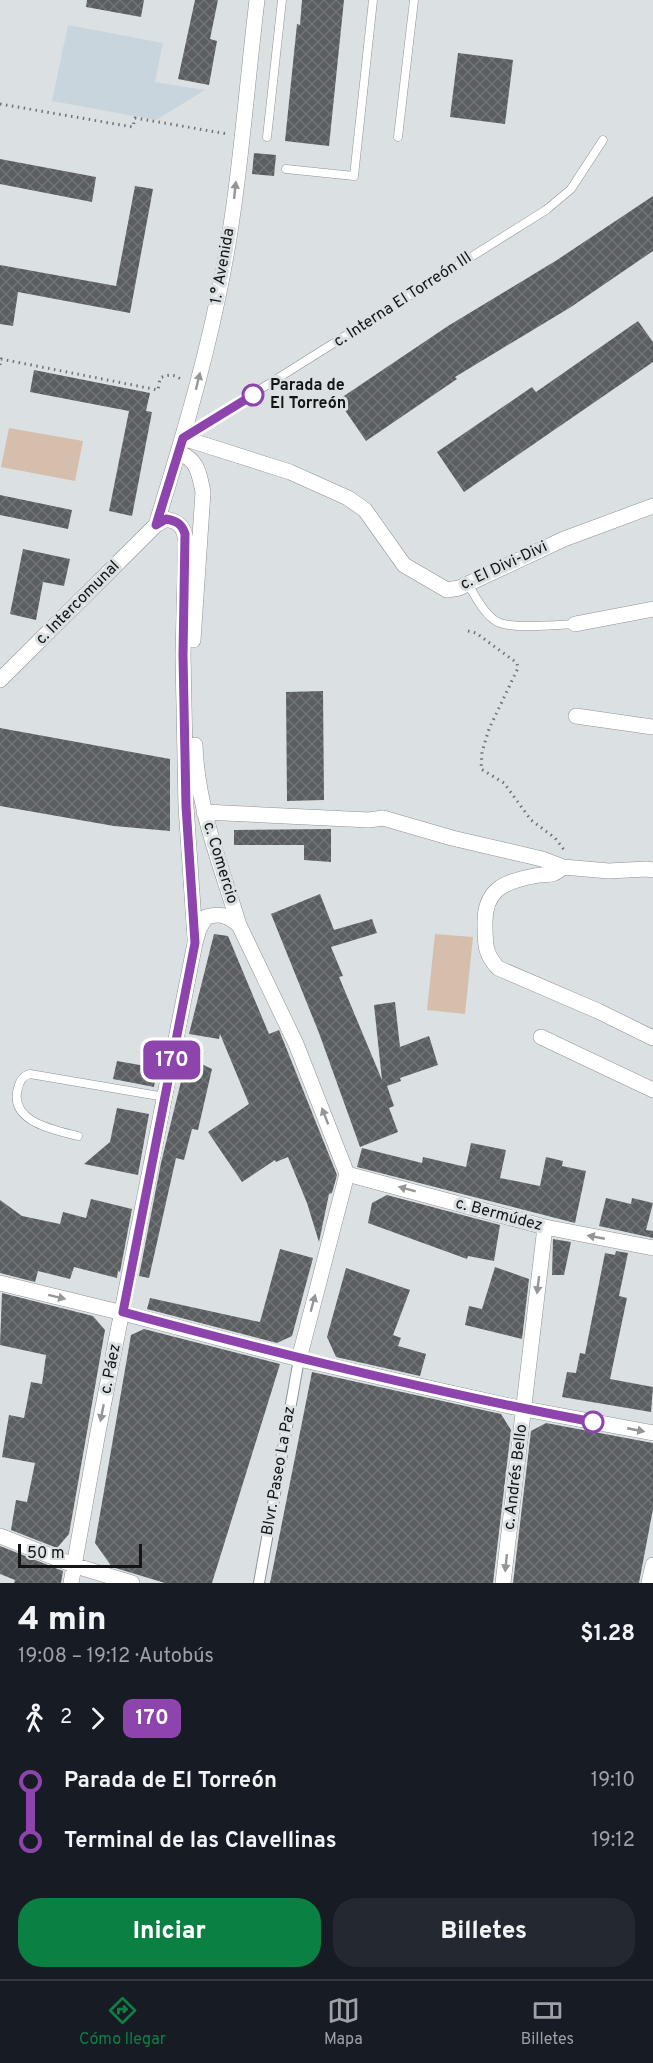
<!DOCTYPE html>
<html lang="es">
<meta charset="utf-8">
<style>
:root{--surface:#171b24;--page:#242831;--text:#f1f3f6;--muted:#9ea1a6;--line:#363941;--accent:#0b8043}
body{margin:0;font-family:Overpass,sans-serif;background:var(--page);color:var(--text);height:100vh;display:flex;flex-direction:column;font-size:22px;white-space:nowrap}
*{box-sizing:border-box;margin:0}
p{font-size:20px;color:var(--muted)}
.icon{flex:none;width:33px;height:33px;fill:none;stroke:currentColor;stroke-width:2;stroke-linecap:round;stroke-linejoin:round}
.map{position:relative;height:1583px;overflow:hidden}
.details{display:flex;flex-direction:column;background:var(--surface);flex:1}
.details>*{flex:none}
.badge{padding:0 12px;border-radius:9px;font-size:21px;line-height:39px}
.scale{position:absolute;left:18px;bottom:15px;width:124px;box-sizing:border-box;padding-left:6px;border:3px solid #121415;border-top:0;font-size:16px;line-height:21px;white-space:nowrap;color:#121415;-webkit-text-stroke:4px #dbe0e3;paint-order:stroke}
.map>.badge{position:absolute;translate:-50% -50%;box-shadow:0 0 0 3px #fff}
.legs{display:flex;align-items:center;gap:9px;height:66px;padding:0 18px;font-size:20px}
.legs p{margin-inline-start:auto}
.headline{display:flex;align-items:center;justify-content:space-between;height:102px;padding:0 18px}
h1{font-size:33px;font-weight:800;line-height:45px}
.action{display:flex;gap:12px;margin-top:auto;padding:12px 18px}
.action a{flex:1;height:69px;border-radius:24px;background:var(--accent);color:#fff;font-size:24px;font-weight:800;line-height:69px;text-align:center}
.action a+a{background:var(--page);color:var(--text)}
ul{padding:0 18px;list-style:none}
li{display:flex;align-items:center;gap:21px;height:60px;font-size:22px}
li i{display:grid;place-items:center;width:9px;height:100%;margin:0 8px;background:currentColor}
li i::after{content:'';width:15px;height:15px;margin:-8px;border:4px solid;border-radius:50%;background:var(--surface)}
li p{margin-inline-start:auto}
li:first-child i{background:linear-gradient(#0000 50%,currentColor 0)}
li:last-child i{background:linear-gradient(currentColor 50%,#0000 0)}
.tab-bar{display:flex;justify-content:space-around;align-items:center;height:84px;border-top:2px solid var(--line);background:var(--surface);font-size:16px;color:var(--muted)}
.tab-bar a{display:grid;justify-items:center;gap:3px}
.tab-bar .on{color:var(--accent)}
.map>svg:first-child{display:block}
.built{fill:#c9d5dd}
.green{fill:#d6bead}
.building{fill:url(#building-cross-hatch)}
.lines{fill:none;stroke-linecap:round;stroke-linejoin:round}
.service-casing{stroke:#8e9295;stroke-width:9}
.pedestrian-casing{stroke:#8e9295;stroke-width:12}
.minor-casing{stroke:#8e9295;stroke-width:16}
.path{stroke:#6f7375;stroke-width:3;stroke-dasharray:1.5 4.5;stroke-linecap:butt}
.service{stroke:#fff;stroke-width:8}
.pedestrian{stroke:#fff;stroke-width:10}
.minor{stroke:#fff;stroke-width:15}
.oneway{fill:#949596}
.line-1-casing{stroke:#fff;stroke-width:14}
.line-1{stroke:#8e44ad;stroke-width:9}
.stop-1-dot{fill:#fff;stroke:#8e44ad;stroke-width:3}
.labels{text-anchor:middle;dominant-baseline:central;stroke-width:6;stroke-linejoin:round;paint-order:stroke}
.street-label{font-size:16px;fill:#121415;stroke:#dbe0e3}
.stop-label{font-size:16px;font-weight:bold;fill:#121415;stroke:#dbe0e3;text-anchor:start}
</style>
<div class="map">
<svg width="653" height="1583" viewBox="0 0 653 1583">
<defs>
<pattern id="building-cross-hatch" width="8" height="8" patternUnits="userSpaceOnUse" patternTransform="scale(1.5)"><rect width="8" height="8" fill="#5a5e61"/><path d="M0 0l8 8M0 8l8-8" fill="none" stroke="#727477"/></pattern>
</defs>
<rect width="100%" height="100%" fill="#dbe0e3"/>
<path class="built" d="M 68,25 L 163,43 L 155,82 L 205,90 L 156,120 L 52,101 Z"/>
<path class="green" d="M 9,428 L 83,441 L 75,481 L 1,467 Z
M 435,934 L 473,937 L 465,1014 L 427,1010 Z"/>
<path class="building" d="M 87,0 L 144,0 L 141,17 L 86,7 Z
M 195,0 L 218,0 L 210,39 L 217,41 L 209,85 L 178,79 Z
M 302,0 L 344,0 L 329,146 L 285,141 L 297,24 L 300,25 Z
M 458,53 L 513,60 L 505,124 L 450,117 Z
M 254,153 L 276,155 L 274,176 L 252,174 Z
M 0,159 L 96,177 L 92,202 L 0,184 Z
M 135,186 L 153,189 L 130,313 L 18,292 L 13,326 L 0,324 L 0,265 L 116,286 Z
M 653,196 L 653,251 L 571,307 L 455,377 L 457,379 L 366,441 L 338,400 L 448,326 L 557,260 Z
M 638,321 L 653,342 L 653,362 L 464,492 L 437,452 L 532,387 L 536,392 Z
M 34,370 L 150,393 L 146,411 L 152,412 L 132,516 L 109,511 L 129,411 L 30,392 Z
M 0,495 L 72,510 L 68,529 L 0,515 Z
M 23,549 L 70,559 L 64,586 L 43,582 L 36,620 L 10,614 Z
M 323,691 L 324,800 L 287,801 L 286,692 Z
M 0,728 L 170,759 L 170,831 L 114,826 L 0,806 Z
M 331,829 L 331,862 L 304,860 L 304,845 L 234,845 L 234,830 Z
M 320,894 L 334,930 L 372,919 L 377,933 L 331,947 L 343,976 L 339,977 L 382,1080 L 374,1005 L 395,1002 L 400,1047 L 429,1036 L 438,1065 L 400,1078 L 401,1081 L 387,1086 L 394,1106 L 389,1108 L 398,1132 L 360,1147 L 319,1033 L 271,914 Z
M 214,934 L 228,936 L 269,1034 L 279,1030 L 337,1175 L 332,1193 L 329,1194 L 319,1242 L 307,1203 L 288,1157 L 276,1162 L 275,1160 L 242,1182 L 208,1132 L 249,1104 L 220,1034 L 219,1039 L 189,1034 Z
M 187,1057 L 212,1069 L 198,1130 L 192,1129 L 184,1160 L 176,1158 L 149,1278 L 139,1276 L 161,1163 Z
M 117,1061 L 157,1068 L 154,1087 L 113,1079 Z
M 117,1108 L 149,1114 L 138,1175 L 84,1164 L 110,1142 Z
M 471,1143 L 506,1150 L 500,1178 L 540,1186 L 546,1157 L 563,1161 L 562,1166 L 586,1171 L 575,1223 L 357,1167 L 362,1148 L 422,1163 L 423,1157 L 466,1167 Z
M 387,1195 L 500,1225 L 494,1261 L 468,1256 L 467,1259 L 368,1223 L 372,1203 Z
M 606,1198 L 631,1204 L 632,1198 L 653,1203 L 646,1230 L 653,1231 L 653,1238 L 599,1226 Z
M 91,1199 L 132,1209 L 120,1272 L 118,1271 L 117,1278 L 74,1267 L 70,1279 L 38,1271 L 35,1282 L 0,1273 L 0,1200 L 22,1216 L 60,1224 L 63,1212 L 86,1218 Z
M 553,1239 L 571,1242 L 564,1275 L 552,1275 Z
M 280,1249 L 313,1258 L 292,1336 L 277,1343 L 147,1309 L 150,1298 L 260,1322 Z
M 616,1251 L 628,1253 L 619,1296 L 627,1298 L 610,1379 L 653,1387 L 651,1412 L 562,1397 L 567,1372 L 576,1373 L 580,1353 L 585,1354 L 605,1253 L 615,1255 Z
M 495,1267 L 529,1279 L 522,1339 L 465,1325 L 469,1306 L 482,1309 Z
M 346,1268 L 410,1290 L 393,1335 L 401,1338 L 398,1346 L 426,1354 L 420,1376 L 336,1357 L 327,1337 Z
M 2,1293 L 93,1316 L 105,1330 L 69,1534 L 57,1548 L 11,1530 L 16,1500 L 27,1502 L 35,1463 L 2,1457 L 9,1415 L 24,1418 L 31,1382 L 42,1384 L 46,1355 L 0,1345 Z
M 144,1329 L 280,1364 L 212,1583 L 165,1583 L 112,1567 L 95,1543 L 131,1335 Z
M 312,1372 L 501,1414 L 511,1430 L 493,1583 L 270,1583 Z
M 546,1423 L 653,1443 L 653,1509 L 639,1583 L 513,1583 L 531,1431 Z
M 0,1546 L 63,1571 L 61,1583 L 14,1583 L 15,1580 L 0,1574 Z"/>
<g class="lines">
<g class="service-casing">
<path id="service" d="M 267,137 L 282,0
M 398,137 L 414,0
M 286,169 L 354,176 L 373,0
M 184,437 L 546,210 L 571,189 L 603,140
M 468,584 C 475,596 486,618 500,623 C 516,629 557,625 575,624
M 78,1136 C 55,1130 8,1122 18,1088 C 20,1081 22,1076 30,1074 L 165,1097"/>
</g>
<g class="pedestrian-casing">
<path id="pedestrian" d="M 259,1583 L 299,1359"/>
</g>
<g class="minor-casing">
<path id="minor" d="M 183,438 L 290,472 L 348,498 L 365,510 L 404,565 L 447,590 L 459,588 L 564,539 L 653,506
M 178,452 C 198,460 199,473 203,492 L 193,640
M 156,525 C 179,450 202,375 218,297 C 239,200 245,99 257,0
M 575,624 L 653,609
M 0,680 L 156,525 L 166,519 C 181,522 184,528 186,542 L 183,655 L 186,806 L 195,937
M 576,716 L 653,727
M 195,745 C 197,807 221,866 239,925
M 204,812 L 369,820 L 383,818 L 452,838 L 542,859 L 563,867 L 609,871 L 646,869 L 653,870
M 563,867 C 551,878 548,873 534,876 C 503,882 484,890 485,925 C 485,944 485,954 498,968 L 598,1011 L 653,1038
M 541,1037 L 653,1090
M 347,1174 L 545,1227 L 653,1248
M 0,1283 L 123,1313 L 299,1359 L 509,1406 L 653,1433
M 0,1536 L 76,1566 L 132,1583
M 71,1583 L 98,1432 L 195,943 L 199,929 L 206,917 C 220,913 227,915 239,925 L 296,1044 L 347,1174 L 299,1359
M 503,1583 L 545,1227
M 649,1583 L 653,1565"/>
</g>
<path class="path" d="M 0,104 L 133,127 L 135,118 L 228,134
M 0,365 L 1,359 L 158,390 L 160,378 C 169,374 174,374 182,380
M 468,631 L 476,633 L 517,663 L 518,668 L 489,729 L 482,752 L 481,769 L 504,783 L 531,820 L 555,838 L 565,851"/>
<use href="#service" class="service"/>
<use href="#pedestrian" class="pedestrian"/>
<use href="#minor" class="minor"/>
</g>
<defs><path id="oneway-solid" d="M-6-.8H1V-3.2L6.5 0L1 3.2V.8H-6Z" transform="scale(1.5)"/></defs>
<g class="oneway">
<use href="#oneway-solid" transform="translate(235 190) rotate(-84)"/>
<use href="#oneway-solid" transform="translate(198 381) rotate(-76)"/>
<use href="#oneway-solid" transform="translate(325 1116) rotate(-111)"/>
<use href="#oneway-solid" transform="translate(407 1189) rotate(-165)"/>
<use href="#oneway-solid" transform="translate(596 1237) rotate(-169)"/>
<use href="#oneway-solid" transform="translate(538 1285) rotate(97)"/>
<use href="#oneway-solid" transform="translate(57 1297) rotate(14)"/>
<use href="#oneway-solid" transform="translate(313 1303) rotate(-75)"/>
<use href="#oneway-solid" transform="translate(102 1413) rotate(101)"/>
<use href="#oneway-solid" transform="translate(636 1430) rotate(11)"/>
<use href="#oneway-solid" transform="translate(506 1563) rotate(96)"/>
</g>
<g class="lines">
<g class="line-1-casing">
<path id="line-1" d="M 253,395 L 183,438 L 156,525 L 166,519 C 177,521 182,524 185,534 L 183,655 L 186,806 L 195,943 L 123,1312 C 278,1354 434,1392 593,1422"/>
</g>
<use href="#line-1" class="line-1"/>
</g>
<g class="stop-1-dot">
<circle cx="253" cy="395" r="10"/>
<circle cx="593" cy="1422" r="10"/>
</g>
<g class="labels">
<g class="street-label">
<text transform="translate(223 266) rotate(-80)">1.° Avenida</text>
<text transform="translate(403 300) rotate(-33)">c. Interna El Torreón III</text>
<text transform="translate(504 566) rotate(-25)">c. El Divi-Divi</text>
<text transform="translate(78 603) rotate(-45)">c. Intercomunal</text>
<text transform="translate(220 863) rotate(73)">c. Comercio</text>
<text transform="translate(499 1215) rotate(15)">c. Bermúdez</text>
<text transform="translate(111 1369) rotate(-79)">c. Páez</text>
<text transform="translate(279 1471) rotate(-80)">Blvr. Paseo La Paz</text>
<text transform="translate(516 1477) rotate(-83)">c. Andrés Bello</text>
</g>
<g class="stop-label">
<text x="270" y="386">Parada de<tspan x="270" dy="18">El Torreón</tspan></text>
</g>
</g>
</svg>
<div class="scale">50 m</div>
<b class="badge" style="left:172px;top:1060px;background:#8e44ad;color:#fff">170</b>
</div>
<section class="details">
<div class="headline"><div><h1>4 min</h1><p>19:08 – 19:12 · Autobús</p></div><b>$1.28</b></div>
<div class="legs"><svg class="icon" aria-label="walk" viewBox="0 0 24 24"><circle cx="13" cy="4" r="2"/><path d="M13 8l-2 6 4 7M11 14l-3 7M7 12l3-4h3l4 4"/></svg>2<svg class="icon" aria-label="forward" viewBox="0 0 24 24"><path d="M9 5l7 7-7 7"/></svg><b class="badge" style="background:#8e44ad;color:#fff">170</b></div>
<ul>
<li><i style="color:#8e44ad"></i><b>Parada de El Torreón</b><p>19:10</p></li>
<li><i style="color:#8e44ad"></i><b>Terminal de las Clavellinas</b><p>19:12</p></li>
</ul>
<div class="action"><a>Iniciar</a><a>Billetes</a></div>
</section>
<nav class="tab-bar">
<a class="on"><svg class="icon" aria-label="directions" viewBox="0 0 24 24"><path d="M12 3l9 9-9 9-9-9zM9 14v-3h6M13 9l2 2-2 2"/></svg>Cómo llegar</a>
<a><svg class="icon" aria-label="map" viewBox="0 0 24 24"><path d="M3 6l6-2 6 2 6-2v14l-6 2-6-2-6 2zM9 4v14M15 6v14"/></svg>Mapa</a>
<a><svg class="icon" aria-label="tickets" viewBox="0 0 24 24"><path d="M3 7h18v10H3zM15 7v10"/></svg>Billetes</a>
</nav>
